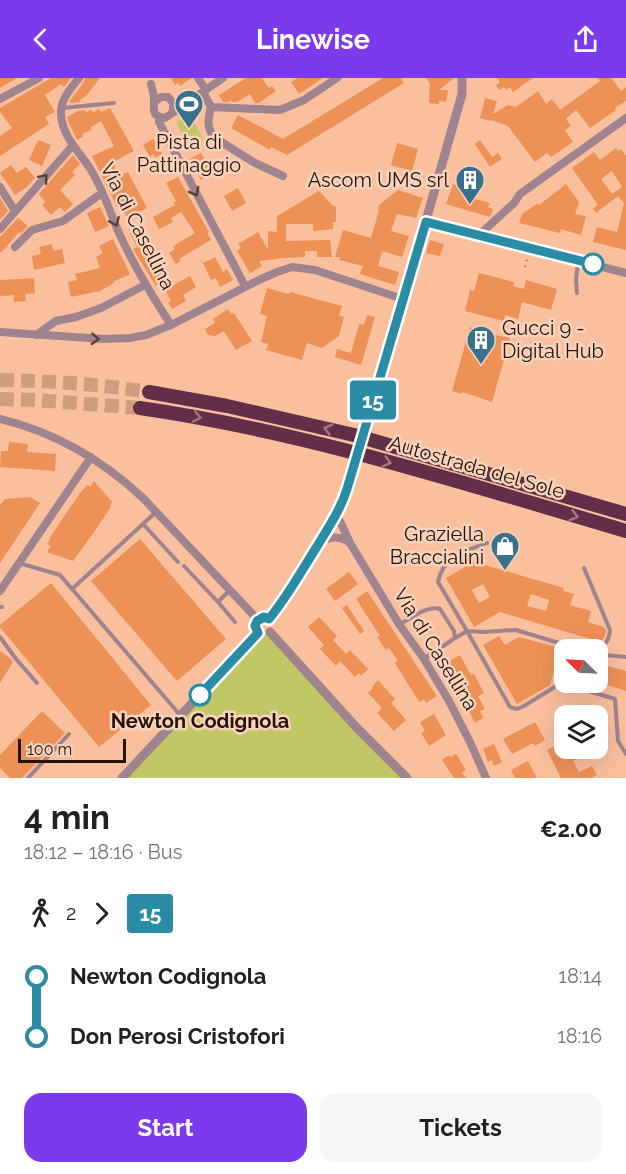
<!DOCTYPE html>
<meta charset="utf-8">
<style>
:root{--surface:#fff;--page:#f6f6f6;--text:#202124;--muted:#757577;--accent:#7c3aed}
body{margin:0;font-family:Raleway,sans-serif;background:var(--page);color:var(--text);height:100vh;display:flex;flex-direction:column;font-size:22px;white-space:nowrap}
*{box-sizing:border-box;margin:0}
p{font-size:20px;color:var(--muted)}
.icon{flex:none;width:33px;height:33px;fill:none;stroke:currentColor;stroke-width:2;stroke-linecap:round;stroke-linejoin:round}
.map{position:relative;height:700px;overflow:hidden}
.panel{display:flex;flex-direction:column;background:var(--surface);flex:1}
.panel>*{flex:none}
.badge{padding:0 12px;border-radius:4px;font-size:21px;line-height:39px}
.needle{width:39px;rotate:294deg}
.buttons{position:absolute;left:554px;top:561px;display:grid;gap:12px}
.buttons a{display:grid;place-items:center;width:54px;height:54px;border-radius:12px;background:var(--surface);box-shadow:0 6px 24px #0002;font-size:30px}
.scale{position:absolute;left:18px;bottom:15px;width:108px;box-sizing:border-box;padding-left:6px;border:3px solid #271306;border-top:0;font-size:16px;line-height:21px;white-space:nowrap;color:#271306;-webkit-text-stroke:4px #f7d3be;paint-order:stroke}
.map>.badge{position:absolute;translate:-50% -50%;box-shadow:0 0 0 3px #fff}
.legs{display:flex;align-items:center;gap:9px;height:66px;padding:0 24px;font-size:20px}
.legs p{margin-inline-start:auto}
.headline{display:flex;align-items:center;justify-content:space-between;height:102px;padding:0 24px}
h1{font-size:33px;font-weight:700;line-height:45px}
.primary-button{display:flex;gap:12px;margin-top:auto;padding:12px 24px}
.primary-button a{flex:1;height:69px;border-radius:18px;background:var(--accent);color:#fff;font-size:24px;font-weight:700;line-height:69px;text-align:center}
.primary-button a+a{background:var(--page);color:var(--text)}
ul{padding:0 24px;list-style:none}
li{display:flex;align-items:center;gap:21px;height:60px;font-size:22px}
li i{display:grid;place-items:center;width:9px;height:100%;margin:0 8px;background:currentColor}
li i::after{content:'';width:15px;height:15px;margin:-8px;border:4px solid;border-radius:50%;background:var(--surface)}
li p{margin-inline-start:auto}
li:first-child i{background:linear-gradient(#0000 50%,currentColor 0)}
li:last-child i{background:linear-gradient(currentColor 50%,#0000 0)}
header{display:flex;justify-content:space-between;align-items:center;height:78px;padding:0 24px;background:var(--accent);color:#fff;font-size:27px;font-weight:700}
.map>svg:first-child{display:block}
.green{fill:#c2c765}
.building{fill:#ed9157;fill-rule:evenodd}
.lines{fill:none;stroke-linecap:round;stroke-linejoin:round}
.motorway-tunnel{stroke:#d09d7f;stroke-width:14;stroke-dasharray:14 7;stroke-linecap:butt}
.path{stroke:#88624b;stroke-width:1.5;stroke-dasharray:1.5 4.5;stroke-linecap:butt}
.service{stroke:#9f838e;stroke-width:4}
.minor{stroke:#9f838e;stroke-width:8}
.tertiary{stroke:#9f838e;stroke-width:9}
.motorway{stroke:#632e47;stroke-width:14}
.tertiary-bridge{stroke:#9f838e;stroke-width:9}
.oneway{stroke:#57403c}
.oneway2{stroke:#a6787d}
.line-1-casing{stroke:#fff;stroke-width:14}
.line-1{stroke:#2a8ba5;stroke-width:9}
.stop-1-dot{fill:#fff;stroke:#2a8ba5;stroke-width:3}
.labels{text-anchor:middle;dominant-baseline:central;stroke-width:5;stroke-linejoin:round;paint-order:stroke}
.poi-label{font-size:20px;fill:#271306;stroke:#f7d3be;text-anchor:end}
.street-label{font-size:20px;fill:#271306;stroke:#f7d3be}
.stop-label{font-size:20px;font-weight:bold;fill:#271306;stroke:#f7d3be}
</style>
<header><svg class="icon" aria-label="back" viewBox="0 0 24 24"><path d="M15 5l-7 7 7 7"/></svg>Linewise<svg class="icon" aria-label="share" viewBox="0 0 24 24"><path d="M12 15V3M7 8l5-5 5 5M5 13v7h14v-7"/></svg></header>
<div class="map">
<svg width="626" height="700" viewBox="0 0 626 700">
<rect width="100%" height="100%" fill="#fabf9d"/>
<path class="green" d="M 190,37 L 202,59 L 188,67 L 176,44 Z
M 261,556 L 267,556 L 407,700 L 122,700 Z"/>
<path class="building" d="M 0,0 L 17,0 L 0,10 Z
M 51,0 L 71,0 L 64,9 L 61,6 L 45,17 L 55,34 L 45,39 L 49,46 L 0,78 L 0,58 L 12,50 L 0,34 L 0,30 Z
M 85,0 L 100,0 L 86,18 L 80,22 L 81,24 L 71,25 L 69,24 L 84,4 Z
M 171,0 L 192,0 L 180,8 L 178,5 L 175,7 Z
M 246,0 L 262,0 L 269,10 L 272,8 L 276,13 L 259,25 L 255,25 L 250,16 L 237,24 L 232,24 L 231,22 L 229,24 L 223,24 L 219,17 Z
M 297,0 L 323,0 L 299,16 L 291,4 Z
M 383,0 L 401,0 L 404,5 L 287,77 L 271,69 L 270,72 L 231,50 L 238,37 L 283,61 Z
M 426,0 L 454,0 L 439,12 L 448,12 L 446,24 L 439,23 L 439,26 L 429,25 L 430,5 Z
M 497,0 L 533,0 L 513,14 L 510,9 L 506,12 L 504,9 L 499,12 L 496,7 L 500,4 Z
M 598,0 L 611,0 L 621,13 L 626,9 L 626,23 L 615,30 L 616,32 L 590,50 L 576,32 L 566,41 L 571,48 L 565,52 L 573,64 L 551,79 L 547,75 L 535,84 L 508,48 L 491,42 L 491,43 L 480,40 L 485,20 L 497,23 L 493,36 L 508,27 L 516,29 L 538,13 L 546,26 L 552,21 L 560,32 L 600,3 Z
M 110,30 L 134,73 L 113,84 L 119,98 L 128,94 L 147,130 L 127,140 L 121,127 L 117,129 L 92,78 L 114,68 L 104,49 L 101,43 L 91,49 L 92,52 L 82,56 L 83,59 L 77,62 L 68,43 L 67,39 L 78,33 L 85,32 L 86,34 L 91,32 L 93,35 L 99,31 L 101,34 Z
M 153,61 L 156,65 L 159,64 L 162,68 L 159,70 L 162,76 L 155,80 L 153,76 L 150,79 L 143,67 Z
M 38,62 L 51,67 L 42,88 L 29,82 Z
M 480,62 L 492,79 L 498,75 L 502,81 L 490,89 L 475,66 Z
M 397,65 L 418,71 L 412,93 L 391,87 Z
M 616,70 L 618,73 L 621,71 L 626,78 L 626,172 L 593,164 L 597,149 L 617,154 L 624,125 L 618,118 L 596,135 L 593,130 L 598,127 L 572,90 L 594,74 L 600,82 ZM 612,93 L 622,109 L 612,116 L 601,101 Z
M 201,75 L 212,96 L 201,102 L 189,81 Z
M 73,77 L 80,86 L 72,94 L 75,97 L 60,112 L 73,126 L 65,134 L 60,129 L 51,137 L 42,127 L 45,124 L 39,116 Z
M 11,87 L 17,95 L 26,89 L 35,100 L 28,108 L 15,117 L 0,95 Z
M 464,89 L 473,92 L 464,118 L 490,125 L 488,129 L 493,131 L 490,139 L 446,126 L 453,106 L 459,108 Z
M 178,99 L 209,154 L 207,155 L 211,162 L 179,181 L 181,183 L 176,186 L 169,175 L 175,171 L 173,168 L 195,155 L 181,134 L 171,140 L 173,144 L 159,151 L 153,139 L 175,127 L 174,124 L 176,123 L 166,105 Z
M 566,106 L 579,124 L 575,136 L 586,138 L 581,157 L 561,151 L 560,155 L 519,145 L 522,136 L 538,125 L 539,127 Z
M 238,110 L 246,125 L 232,133 L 224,118 Z
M 398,112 L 423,120 L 416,140 L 397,136 L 391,153 L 409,158 L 402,179 L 382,173 L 378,188 L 399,194 L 395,207 L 360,196 L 363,188 L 339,182 L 340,179 L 335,179 L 343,152 L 371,160 L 379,132 L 378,131 L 379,127 Z
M 319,113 L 333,128 L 336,129 L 336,144 L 333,144 L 333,151 L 313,153 L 313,146 L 286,146 L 286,163 L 330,162 L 332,179 L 317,179 L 317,173 L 305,173 L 305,179 L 283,180 L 259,183 L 262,188 L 250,195 L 237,173 L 241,170 L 238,166 L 258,154 L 268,172 L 268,153 L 277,154 L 277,138 Z
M 0,120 L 8,133 L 0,142 Z
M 100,129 L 109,148 L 95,154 L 87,135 Z
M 18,140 L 28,148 L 21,155 L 19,154 L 7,168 L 8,168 L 0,175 L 0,159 Z
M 141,149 L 148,163 L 146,164 L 154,176 L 152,176 L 160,189 L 161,188 L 172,208 L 190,198 L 196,209 L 183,217 L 186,223 L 172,231 L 168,224 L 171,223 L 161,205 L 156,208 L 133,171 L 137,169 L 130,155 Z
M 113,161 L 130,196 L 113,204 L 114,205 L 100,213 L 71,219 L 68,204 L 77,202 L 75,196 L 100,190 L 96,179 L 103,175 L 99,168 Z
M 430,162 L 444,166 L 440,178 L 426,175 Z
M 52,166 L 53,173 L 62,171 L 65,185 L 34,192 L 32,178 L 41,176 L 39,169 Z
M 215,179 L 223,194 L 227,191 L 233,202 L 220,209 L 216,200 L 211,202 L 203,185 Z
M 479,195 L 514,204 L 513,208 L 524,211 L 526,202 L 557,211 L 551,232 L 522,224 L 518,241 L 505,237 L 504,243 L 465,233 L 470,212 L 474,213 Z
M 34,200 L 35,215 L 25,216 L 26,223 L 14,224 L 14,217 L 0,218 L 0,202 Z
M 267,210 L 289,216 L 290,214 L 342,228 L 339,238 L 344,239 L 339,258 L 322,270 L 307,265 L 302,282 L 266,272 L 268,266 L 261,264 L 267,238 L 260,236 Z
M 228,231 L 231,236 L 234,235 L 252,263 L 236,272 L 224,253 L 215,258 L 208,257 L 205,251 L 215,245 L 213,241 Z
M 367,237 L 375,239 L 361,287 L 335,279 L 337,271 L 351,275 L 359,246 L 364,247 Z
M 470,249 L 481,252 L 480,254 L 510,260 L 492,324 L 463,314 L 462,316 L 452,313 Z
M 9,364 L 28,366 L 27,374 L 56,376 L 55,393 L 0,389 L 1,373 L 8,373 Z
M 94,403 L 112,424 L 110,428 L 111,429 L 92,457 L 73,483 L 47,474 L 51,468 L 47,466 L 50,462 L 49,461 L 67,434 L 83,411 L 84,411 L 87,407 L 90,409 Z
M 30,419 L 40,425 L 0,485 L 0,427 L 5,421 Z
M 140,461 L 226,561 L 177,603 L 91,503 Z
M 471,483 L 564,510 L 563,513 L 574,516 L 570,527 L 591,533 L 588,544 L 604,549 L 606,553 L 603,562 L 601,564 L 500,534 L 474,549 L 446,500 L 470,486 ZM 483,506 L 490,519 L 479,525 L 472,512 ZM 531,516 L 549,522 L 546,533 L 527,528 Z
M 349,494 L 358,506 L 335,523 L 326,511 Z
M 51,505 L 151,627 L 99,669 L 0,549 L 0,547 Z
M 367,513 L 437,618 L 426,625 L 424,621 L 420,624 L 414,616 L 395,585 L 398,583 L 389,570 L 386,572 L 377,559 L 380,558 L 356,521 Z
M 347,527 L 364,553 L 360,556 L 342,530 Z
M 319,539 L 337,558 L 333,562 L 346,576 L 350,572 L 368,591 L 361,598 L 359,595 L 355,599 L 340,583 L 336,588 L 320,571 L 324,567 L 308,549 Z
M 499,558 L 505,567 L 519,559 L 560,570 L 550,607 L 517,626 L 483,567 Z
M 0,573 L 10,580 L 13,584 L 0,605 Z
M 460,577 L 471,597 L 474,596 L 484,615 L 478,618 L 485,631 L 480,633 L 483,640 L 475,645 L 464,624 L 470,621 L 461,603 L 458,605 L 447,584 Z
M 597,585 L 626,593 L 626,613 L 597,604 Z
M 378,602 L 395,621 L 391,625 L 406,642 L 394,653 L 377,635 L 382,630 L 368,615 L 373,610 L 372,609 Z
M 42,633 L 65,655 L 22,700 L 10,700 L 0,690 L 0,677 Z
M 434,636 L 446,657 L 429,668 L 421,655 L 425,653 L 420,644 Z
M 535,644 L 545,662 L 535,668 L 533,665 L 512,676 L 503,661 Z
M 564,663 L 564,670 L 572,670 L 577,681 L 573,683 L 579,694 L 592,688 L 597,697 L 591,700 L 561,700 L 547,672 Z
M 494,666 L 502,684 L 494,688 L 492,682 L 488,684 L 483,671 Z
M 456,676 L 466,692 L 462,695 L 467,700 L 454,700 L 442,682 L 449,677 L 450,679 Z
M 528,683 L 537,700 L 515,700 L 511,692 Z"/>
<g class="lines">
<path class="motorway-tunnel" d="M 0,302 C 50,303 100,306 149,314
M 0,321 L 36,322 L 140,330"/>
<path class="path" d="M 525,189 L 528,178"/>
<path class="service" d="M 62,30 L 114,25
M 577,215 L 576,202 L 578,183
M 143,446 L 178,484
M 487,465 C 464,474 444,476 438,504 L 467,553 L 483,554 L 516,552 L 582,572
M 19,485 L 60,497 L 180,637
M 184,488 L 218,524 L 229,513
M 584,490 L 610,552 C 609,562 606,567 597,572
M 72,511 L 156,434
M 218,524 L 235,544
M 0,529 L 2,529
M 400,546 C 412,540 427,527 440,531 L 454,553 L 455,560 L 424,581
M 0,559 L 16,581 L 37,605
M 455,560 L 467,553 L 510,629 L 517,631 L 524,628 L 553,610 L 558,606 L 564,588
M 597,580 L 605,577 L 626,579
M 575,604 L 582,611 L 615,621 L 618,663 L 626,676
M 28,700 L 69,656"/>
<path class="minor" d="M 79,0 C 71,10 60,22 61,36 C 62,59 80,74 91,92 C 103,112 110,134 119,155 C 134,188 152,218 171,247
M 198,0 L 206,12
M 151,6 C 152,11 154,16 154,22 C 154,32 151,38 165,40 L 223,0
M 203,14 L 211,29 L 280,32 L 304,22 L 337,0
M 0,21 L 39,0
M 154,24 L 161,19 L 168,19 L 173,25 L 173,32 L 172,35
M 211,29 C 208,41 206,50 215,60 L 255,85 L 283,98
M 160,39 L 159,44 L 245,208
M 0,109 L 15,133
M 426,144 L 626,195
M 0,151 L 73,67
M 479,157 L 514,125 L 520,116 L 626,40
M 15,169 L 32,152 L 63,143 L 102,115
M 0,254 L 104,261 L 130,260 L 146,257 L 171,247 L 261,201 L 277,194 L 292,189 L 315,192 L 403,221
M 36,257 L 56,243 L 76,239 L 101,230 L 145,207
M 0,341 C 54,354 102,382 143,420 L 258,542
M 339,432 L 339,441 L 350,465 L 399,546 L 424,581 L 449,623 L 470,664 L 486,700
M 319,465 C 331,458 338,458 349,464
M 0,513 L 91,379"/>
<path class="tertiary" d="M 372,323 L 421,160 L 462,16 L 462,0
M 269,541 L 286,519 L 340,431
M 270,554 L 356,649 L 407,700
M 258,555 L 255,548 L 257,543 L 264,539 L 269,541
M 122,700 L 258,555"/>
<path class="motorway" d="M 149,314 L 227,328 L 354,357 L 626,436
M 140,330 C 306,354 466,406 626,453"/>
<path class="tertiary-bridge" d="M 340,431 L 347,411 L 372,323"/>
</g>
<defs><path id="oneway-chevron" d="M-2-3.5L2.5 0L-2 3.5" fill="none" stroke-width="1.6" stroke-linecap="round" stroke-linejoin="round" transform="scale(1.5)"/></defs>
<g class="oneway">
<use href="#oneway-chevron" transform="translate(44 100) rotate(-49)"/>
<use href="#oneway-chevron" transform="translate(195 114) rotate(62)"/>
<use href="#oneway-chevron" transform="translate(115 144) rotate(67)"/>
<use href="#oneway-chevron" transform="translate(95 261) rotate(4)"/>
</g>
<g class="oneway2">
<use href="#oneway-chevron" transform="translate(197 339) rotate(11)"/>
<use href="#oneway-chevron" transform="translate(328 351) rotate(-166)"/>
<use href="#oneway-chevron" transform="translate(387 384) rotate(15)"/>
<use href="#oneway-chevron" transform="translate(574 438) rotate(16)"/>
</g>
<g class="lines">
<g class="line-1-casing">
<path id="line-1" d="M 200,617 L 258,555 L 255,548 L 257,543 L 264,539 L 269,541 C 287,519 301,494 316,470 C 328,450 340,433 347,411 L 426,144 L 593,186"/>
</g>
<use href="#line-1" class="line-1"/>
</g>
<defs>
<g id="stadium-pin" transform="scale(1.5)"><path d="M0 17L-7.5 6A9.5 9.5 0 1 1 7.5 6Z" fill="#39708b" stroke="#f7d3be"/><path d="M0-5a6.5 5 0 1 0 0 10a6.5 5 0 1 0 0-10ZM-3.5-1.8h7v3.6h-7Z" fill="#fff"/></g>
<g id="building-pin" transform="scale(1.5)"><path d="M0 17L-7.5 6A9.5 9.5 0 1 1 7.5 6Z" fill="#39708b" stroke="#f7d3be"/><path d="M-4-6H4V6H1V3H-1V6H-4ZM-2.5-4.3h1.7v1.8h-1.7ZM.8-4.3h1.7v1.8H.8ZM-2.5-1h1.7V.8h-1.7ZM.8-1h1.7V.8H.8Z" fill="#fff"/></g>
<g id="shop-pin" transform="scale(1.5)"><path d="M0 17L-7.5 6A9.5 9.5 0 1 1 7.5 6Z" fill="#39708b" stroke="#f7d3be"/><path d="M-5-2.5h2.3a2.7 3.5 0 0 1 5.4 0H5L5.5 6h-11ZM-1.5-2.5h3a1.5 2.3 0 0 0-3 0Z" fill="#fff"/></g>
</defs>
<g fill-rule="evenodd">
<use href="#stadium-pin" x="189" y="26"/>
<use href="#building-pin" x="470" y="102"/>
<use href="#building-pin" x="481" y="262"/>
<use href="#shop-pin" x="505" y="468"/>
</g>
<g class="stop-1-dot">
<circle cx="593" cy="186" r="10"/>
<circle cx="200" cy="617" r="10"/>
</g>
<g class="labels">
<g class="poi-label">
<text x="189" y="64" text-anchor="middle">Pista di<tspan x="189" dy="23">Pattinaggio</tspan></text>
<text x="449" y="102">Ascom UMS srl</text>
<text x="502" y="250" text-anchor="start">Gucci 9 -<tspan x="502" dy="23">Digital Hub</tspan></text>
<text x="484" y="456">Graziella<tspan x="484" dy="23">Braccialini</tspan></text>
</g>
<g class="street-label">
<text transform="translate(138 148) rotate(63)">Via di Casellina</text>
<text transform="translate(477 389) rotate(16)">Autostrada del Sole</text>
<text transform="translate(436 571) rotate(58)">Via di Casellina</text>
</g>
<g class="stop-label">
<text x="200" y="643">Newton Codignola</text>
</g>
</g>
</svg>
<div class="buttons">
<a><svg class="needle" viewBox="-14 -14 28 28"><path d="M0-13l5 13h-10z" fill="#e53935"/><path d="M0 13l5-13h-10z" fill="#757577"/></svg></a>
<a><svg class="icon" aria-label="layers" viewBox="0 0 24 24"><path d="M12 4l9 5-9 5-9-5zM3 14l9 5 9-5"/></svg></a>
</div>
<div class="scale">100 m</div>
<b class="badge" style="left:373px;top:322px;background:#2a8ba5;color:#fff">15</b>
</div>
<section class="panel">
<div class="headline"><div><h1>4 min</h1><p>18:12 – 18:16 · Bus</p></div><b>€2.00</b></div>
<div class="legs"><svg class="icon" aria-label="walk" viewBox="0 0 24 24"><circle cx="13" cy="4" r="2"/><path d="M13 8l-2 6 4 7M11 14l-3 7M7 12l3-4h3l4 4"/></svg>2<svg class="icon" aria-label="forward" viewBox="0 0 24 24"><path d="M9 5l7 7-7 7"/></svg><b class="badge" style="background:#2a8ba5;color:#fff">15</b></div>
<ul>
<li><i style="color:#2a8ba5"></i><b>Newton Codignola</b><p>18:14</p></li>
<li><i style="color:#2a8ba5"></i><b>Don Perosi Cristofori</b><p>18:16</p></li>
</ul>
<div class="primary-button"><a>Start</a><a>Tickets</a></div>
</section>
